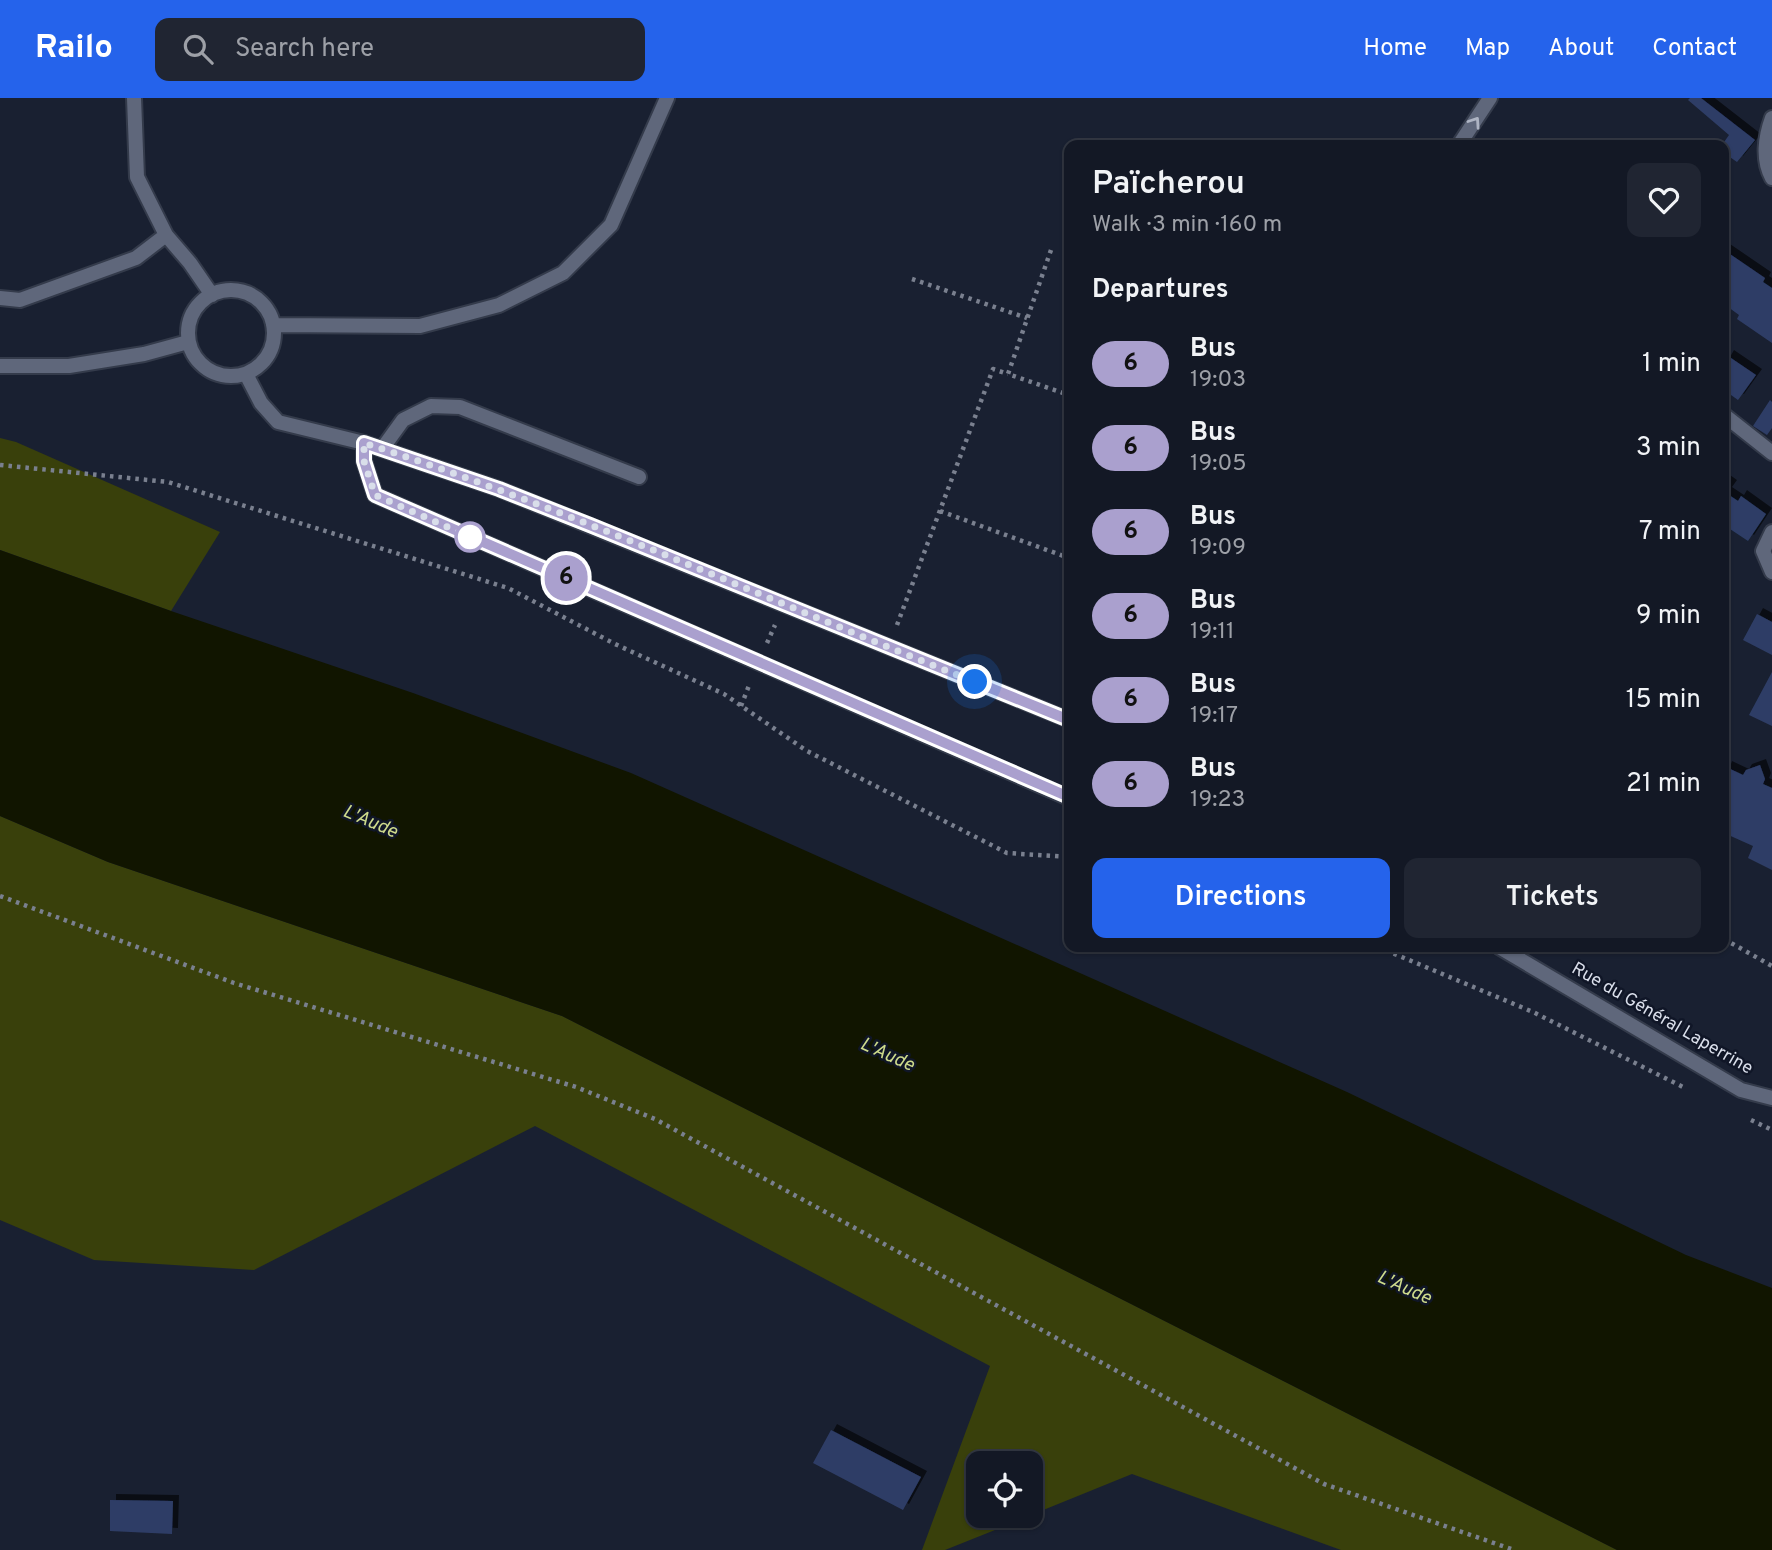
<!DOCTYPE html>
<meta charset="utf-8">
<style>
:root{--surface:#131825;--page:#202532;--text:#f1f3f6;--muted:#9da0a7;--line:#323742;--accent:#2563eb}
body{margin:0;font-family:Overpass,sans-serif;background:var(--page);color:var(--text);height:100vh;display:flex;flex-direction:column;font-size:26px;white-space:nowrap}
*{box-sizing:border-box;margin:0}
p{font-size:23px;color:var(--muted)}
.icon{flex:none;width:38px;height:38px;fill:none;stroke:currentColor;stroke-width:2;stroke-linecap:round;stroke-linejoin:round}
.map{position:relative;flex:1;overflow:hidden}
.sheet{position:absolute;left:1064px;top:42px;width:665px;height:812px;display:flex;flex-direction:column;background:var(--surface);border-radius:14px;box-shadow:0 2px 5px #0004,0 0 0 2px var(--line)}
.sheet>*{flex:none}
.badge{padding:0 14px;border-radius:23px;font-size:24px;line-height:46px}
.fabs{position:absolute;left:966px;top:1353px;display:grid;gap:14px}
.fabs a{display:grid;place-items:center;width:77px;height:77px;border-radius:14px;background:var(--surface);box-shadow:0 2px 5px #0004,0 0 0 2px var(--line);font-size:35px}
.you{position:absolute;width:35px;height:35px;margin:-18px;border:5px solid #fff;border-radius:50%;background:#1a73e8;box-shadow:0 0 0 10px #1a73e833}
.map>.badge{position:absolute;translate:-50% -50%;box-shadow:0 0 0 4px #fff}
h2{padding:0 28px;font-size:26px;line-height:63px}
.round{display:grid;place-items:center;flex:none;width:74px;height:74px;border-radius:14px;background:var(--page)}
.overview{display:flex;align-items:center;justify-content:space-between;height:119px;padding:0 28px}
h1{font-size:33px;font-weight:600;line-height:52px}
.primary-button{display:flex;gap:14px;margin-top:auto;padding:14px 28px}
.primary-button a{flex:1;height:80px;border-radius:14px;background:var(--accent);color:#fff;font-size:28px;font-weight:600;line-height:80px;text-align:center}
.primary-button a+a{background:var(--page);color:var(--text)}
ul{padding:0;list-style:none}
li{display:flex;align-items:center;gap:21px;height:84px;padding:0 28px}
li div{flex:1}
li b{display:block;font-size:26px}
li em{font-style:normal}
li .badge{min-width:77px;font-weight:700;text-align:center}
header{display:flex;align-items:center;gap:42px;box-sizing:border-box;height:98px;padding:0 35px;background:var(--accent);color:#fff}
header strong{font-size:33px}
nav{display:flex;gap:38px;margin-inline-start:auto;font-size:24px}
.search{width:490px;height:63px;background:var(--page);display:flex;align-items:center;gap:18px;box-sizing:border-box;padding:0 24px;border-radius:14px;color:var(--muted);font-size:26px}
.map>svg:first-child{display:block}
.green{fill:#39400b}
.water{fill:#111500}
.building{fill:#2e3d66;filter:url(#shadow)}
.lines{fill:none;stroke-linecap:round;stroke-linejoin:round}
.lane-casing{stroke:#343b4b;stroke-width:18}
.street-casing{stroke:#343b4b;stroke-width:18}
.path{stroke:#7a808f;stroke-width:4.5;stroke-dasharray:3.5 5;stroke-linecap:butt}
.lane{stroke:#5f677b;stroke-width:14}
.street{stroke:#5f677b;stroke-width:14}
.oneway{stroke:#aeb4c3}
.line-casing{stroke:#fff;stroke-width:16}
.line{stroke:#aaa0ce;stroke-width:10}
.walk{stroke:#d9deea;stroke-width:7;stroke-dasharray:0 12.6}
.stop-dot{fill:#fff;stroke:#aaa0ce;stroke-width:3.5}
.labels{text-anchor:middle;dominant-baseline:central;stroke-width:5;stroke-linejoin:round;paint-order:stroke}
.street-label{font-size:18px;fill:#d9deea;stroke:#101627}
.water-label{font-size:19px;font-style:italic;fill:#cedb8c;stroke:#101627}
</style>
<header>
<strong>Railo</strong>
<div class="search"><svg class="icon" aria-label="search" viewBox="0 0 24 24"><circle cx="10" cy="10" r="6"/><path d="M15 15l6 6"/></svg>Search here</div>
<nav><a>Home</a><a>Map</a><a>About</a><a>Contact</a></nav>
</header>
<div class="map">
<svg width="1772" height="1452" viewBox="0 0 1772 1452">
<defs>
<filter id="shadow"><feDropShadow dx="6" dy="-6" stdDeviation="0" flood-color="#0009"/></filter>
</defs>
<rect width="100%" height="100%" fill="#192031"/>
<path class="green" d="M 0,340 L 16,344 L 220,434 L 171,513 L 0,452 Z
M 0,718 L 108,764 L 562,918 L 1617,1452 L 1341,1452 L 1132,1376 L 1031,1417 L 1031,1365 L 978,1365 L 978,1418 L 1030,1418 L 945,1452 L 922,1452 L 990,1268 L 535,1028 L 254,1172 L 94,1162 L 0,1122 Z"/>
<path class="water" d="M 0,452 L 171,513 L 413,595 L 631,675 L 1347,994 L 1686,1157 L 1772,1190 L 1772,1452 L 1617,1452 L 562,918 L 108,764 L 0,718 Z"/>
<path class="building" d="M 1690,0 L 1701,0 L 1755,42 L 1737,64 L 1724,55 L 1722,47 L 1729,37 L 1688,2 Z
M 1724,152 L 1765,180 L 1763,184 L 1772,190 L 1772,245 L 1737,221 L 1739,217 L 1724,206 Z
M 1728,258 L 1756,277 L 1738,302 L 1724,292 L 1724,265 Z
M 1770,302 L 1772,304 L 1772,330 L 1767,337 L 1753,328 Z
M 1724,383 L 1731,388 L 1726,395 L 1738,403 L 1741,398 L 1766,416 L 1748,443 L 1724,427 Z
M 1757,516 L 1772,524 L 1772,557 L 1743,542 Z
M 1772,574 L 1772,628 L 1749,617 Z
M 1760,667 L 1765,681 L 1763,686 L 1772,690 L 1772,772 L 1748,760 L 1753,748 L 1724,735 L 1724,675 L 1726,669 L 1743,677 L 1746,672 Z
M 831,1332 L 921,1379 L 903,1412 L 813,1365 Z
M 110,1402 L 173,1403 L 172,1436 L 110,1433 Z"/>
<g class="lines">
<g class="lane-casing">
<path id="lane" d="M 1772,20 C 1765,39 1762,62 1772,80
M 1724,317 L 1772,355
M 364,345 L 364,363 L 375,397 L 1069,700
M 382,351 L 403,322 L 431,308 L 460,309 L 639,379
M 1772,434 L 1763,453 L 1772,474"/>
</g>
<g class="street-casing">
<path id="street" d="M 134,0 L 137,79 L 166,137 L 190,165 L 212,197
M 1459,47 L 1490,0
M188 235a43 43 0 1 1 86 0a43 43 0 1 1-86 0Z
M 0,200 L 20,202 L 136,160 L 166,137
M 273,227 L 420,228 L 499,207 L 563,175 L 611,127 L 667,0
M 0,268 L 69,268 L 144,256 L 188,244
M 246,276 L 261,305 L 278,324 L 364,345 L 499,391 L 1069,622
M 1499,849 L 1741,992 L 1772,1000"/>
</g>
<path class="path" d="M 1051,152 L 1008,276 L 1069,297
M 912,181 L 1027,220
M 0,367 L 168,384 L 508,490 L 615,546 L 724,596 L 807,653 L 1007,755 L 1069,759
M 940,413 L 1069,460
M 897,527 L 993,271 L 1008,276
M 767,545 L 775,527
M 741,608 L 750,585
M 0,798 L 234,885 L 576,989 L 655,1021 L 1324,1386 L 1514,1452
M 1724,841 L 1772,868
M 1378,849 L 1533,914 L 1683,989
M 1751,1022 L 1772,1032"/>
<use href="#lane" class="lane"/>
<use href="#street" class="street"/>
</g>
<defs><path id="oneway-chevron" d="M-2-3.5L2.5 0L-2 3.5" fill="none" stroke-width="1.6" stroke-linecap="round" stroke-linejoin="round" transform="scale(1.75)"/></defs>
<use class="oneway" href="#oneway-chevron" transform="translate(1475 24) rotate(-56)"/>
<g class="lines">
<g class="line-casing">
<path id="line" d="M 1069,622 L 590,427 L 499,391 L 364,345 L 364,363 L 375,397 L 1069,699"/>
</g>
<use href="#line" class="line"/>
<path class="walk" d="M 470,439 L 375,397 L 364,363 L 364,345 C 573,412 772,504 975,584"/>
</g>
<circle class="stop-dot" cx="470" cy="439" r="14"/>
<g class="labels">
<g class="street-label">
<text transform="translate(1662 921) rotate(30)">Rue du Général Laperrine</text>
</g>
<g class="water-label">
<text transform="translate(370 724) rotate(23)">L'Aude</text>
<text transform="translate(887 957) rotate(24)">L'Aude</text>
<text transform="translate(1404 1190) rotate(24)">L'Aude</text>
</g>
</g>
</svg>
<div class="fabs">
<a><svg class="icon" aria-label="locate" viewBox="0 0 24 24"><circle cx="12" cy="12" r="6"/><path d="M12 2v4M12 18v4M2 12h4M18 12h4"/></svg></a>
</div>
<div class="you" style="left:975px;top:584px"></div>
<b class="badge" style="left:566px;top:480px;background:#aaa0ce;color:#111">6</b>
<section class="sheet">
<div class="overview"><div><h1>Païcherou</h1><p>Walk · 3 min · 160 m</p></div><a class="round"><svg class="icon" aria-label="heart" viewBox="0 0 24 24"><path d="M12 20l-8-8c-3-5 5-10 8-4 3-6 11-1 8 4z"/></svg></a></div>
<h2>Departures</h2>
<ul>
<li><span class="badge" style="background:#aaa0ce;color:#111">6</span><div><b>Bus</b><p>19:03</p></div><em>1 min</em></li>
<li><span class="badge" style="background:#aaa0ce;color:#111">6</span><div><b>Bus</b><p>19:05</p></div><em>3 min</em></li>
<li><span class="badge" style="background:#aaa0ce;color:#111">6</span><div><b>Bus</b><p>19:09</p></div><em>7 min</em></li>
<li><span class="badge" style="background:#aaa0ce;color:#111">6</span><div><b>Bus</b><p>19:11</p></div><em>9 min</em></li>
<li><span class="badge" style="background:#aaa0ce;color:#111">6</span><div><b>Bus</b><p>19:17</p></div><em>15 min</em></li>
<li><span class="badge" style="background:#aaa0ce;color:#111">6</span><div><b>Bus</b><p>19:23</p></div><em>21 min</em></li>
</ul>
<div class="primary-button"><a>Directions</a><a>Tickets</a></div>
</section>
</div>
